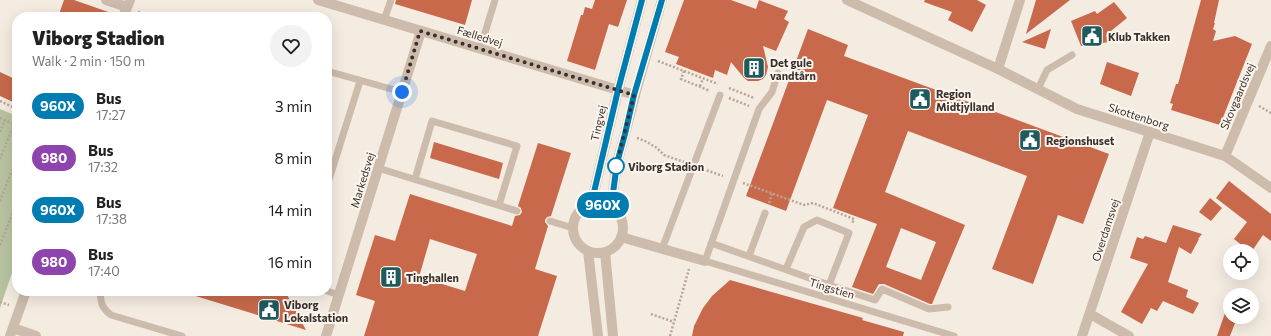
<!DOCTYPE html>
<meta charset="utf-8">
<style>
:root{--surface:#fff;--page:#f2f2f2;--text:#222;--muted:#767676}
body{margin:0;font-family:Commissioner,sans-serif;background:var(--page);color:var(--text);height:100vh;display:flex;flex-direction:column;font-size:15px;white-space:nowrap}
*{box-sizing:border-box;margin:0}
p{font-size:13px;color:var(--muted)}
.icon{flex:none;width:22px;height:22px;fill:none;stroke:currentColor;stroke-width:2;stroke-linecap:round;stroke-linejoin:round}
.map{position:relative;flex:1;overflow:hidden}
.sheet{position:absolute;left:12px;top:12px;width:320px;height:284px;display:flex;flex-direction:column;background:var(--surface);border-radius:16px;box-shadow:0 4px 16px #0002}
.sheet>*{flex:none}
.badge{padding:0 8px;border-radius:13px;font-size:14px;line-height:26px}
.fabs{position:absolute;left:1223px;top:244px;display:grid;gap:8px}
.fabs a{display:grid;place-items:center;width:36px;height:36px;border-radius:50%;background:var(--surface);box-shadow:0 4px 16px #0002;font-size:20px}
.you{position:absolute;width:20px;height:20px;margin:-10px;border:3px solid #fff;border-radius:50%;background:#1a73e8;box-shadow:0 0 0 6px #1a73e833}
.map>.badge{position:absolute;translate:-50% -50%;box-shadow:0 0 0 2px #fff}
.round{display:grid;place-items:center;flex:none;width:42px;height:42px;border-radius:21px;background:var(--page)}
.overview{display:flex;align-items:center;justify-content:space-between;height:68px;padding:0 20px}
h1{font-size:19px;font-weight:800;line-height:30px}
ul{padding:0;list-style:none}
li{display:flex;align-items:center;gap:12px;height:52px;padding:0 20px}
li div{flex:1}
li b{display:block;font-size:15px}
li em{font-style:normal}
li .badge{min-width:44px;font-weight:700;text-align:center}
.map>svg:first-child{display:block}
.green{fill:#b8c4a0}
.building{fill:#c8694b;fill-rule:evenodd}
.lines{fill:none;stroke-linecap:round;stroke-linejoin:round}
.path{stroke:#b9a596;stroke-width:2.5;stroke-dasharray:2 2;stroke-linecap:butt}
.service{stroke:#cdbbac;stroke-width:7}
.minor{stroke:#cdbbac;stroke-width:10}
.tertiary{stroke:#cdbbac;stroke-width:10}
.line-casing{stroke:#fff;stroke-width:9}
.line{stroke:#007cb0;stroke-width:6}
.walk{stroke:#3b302b;stroke-width:4;stroke-dasharray:0 7.2}
.stop-dot{fill:#fff;stroke:#007cb0;stroke-width:2}
.labels{text-anchor:middle;dominant-baseline:central;stroke-width:4;stroke-linejoin:round;paint-order:stroke}
.street-label{font-size:11px;fill:#3b302b;stroke:#fbf5ee}
.poi-label{font-size:11px;font-weight:bold;fill:#3b302b;stroke:#fbf5ee;text-anchor:start}
.stop-label{font-size:11px;font-weight:bold;fill:#3b302b;stroke:#fbf5ee;text-anchor:start}
</style>
<div class="map">
<svg width="1271" height="336" viewBox="0 0 1271 336">
<rect width="100%" height="100%" fill="#f4ebe1"/>
<path class="green" d="M 0,109 L 17,116 L 17,258 L 0,308 Z"/>
<path class="building" d="M 64,0 L 74,0 L 117,15 L 117,17 L 58,17 Z
M 396,0 L 472,0 L 465,25 L 395,4 Z
M 595,0 L 627,0 L 618,27 L 609,24 L 595,70 L 567,61 L 581,15 L 583,15 L 585,7 L 592,9 Z
M 684,0 L 731,0 L 756,9 L 759,0 L 788,11 L 784,19 L 789,22 L 776,51 L 763,46 L 768,67 L 766,75 L 763,79 L 758,81 L 748,81 L 744,78 L 731,62 L 727,75 L 715,70 L 713,78 L 676,64 L 679,57 L 665,52 Z
M 925,0 L 977,0 L 986,5 L 972,32 L 948,20 L 952,12 L 924,2 Z
M 1036,0 L 1070,0 L 1026,34 Z
M 1201,0 L 1219,0 L 1214,23 L 1215,23 L 1213,29 L 1216,31 L 1213,41 L 1235,36 L 1252,44 L 1220,125 L 1171,110 L 1173,104 L 1170,103 L 1176,84 L 1178,84 Z
M 1114,2 L 1127,18 L 1106,35 L 1109,42 L 1081,46 L 1071,21 L 1095,11 L 1097,14 Z
M 808,29 L 848,45 L 844,56 L 1109,154 L 1083,224 L 1058,215 L 1033,284 L 992,269 L 1027,176 L 908,131 L 885,192 L 965,225 L 932,304 L 930,304 L 884,284 L 879,284 L 873,294 L 852,287 L 877,224 L 833,208 L 868,115 L 827,100 L 786,211 L 746,196 ZM 901,228 L 936,242 L 921,280 L 886,267 Z
M 1051,29 L 1045,49 L 1022,42 Z
M 1107,62 L 1139,73 L 1131,96 L 1100,84 Z
M 0,72 L 17,80 L 17,94 L 13,102 L 0,96 Z
M 434,142 L 503,163 L 499,179 L 430,158 Z
M 538,143 L 571,153 L 551,216 L 547,217 L 545,220 L 545,222 L 548,226 L 535,269 L 557,276 L 538,336 L 364,336 L 375,301 L 356,295 L 375,235 L 395,241 L 410,194 L 512,226 L 515,216 L 520,215 L 522,212 L 521,208 L 518,206 ZM 430,239 L 477,254 L 465,291 L 419,277 Z
M 1229,181 L 1271,214 L 1271,241 L 1263,235 L 1252,251 L 1249,251 L 1234,239 L 1247,222 L 1216,198 Z
M 1210,198 L 1222,208 L 1211,221 L 1199,212 Z
M 1173,225 L 1202,234 L 1198,239 L 1199,239 L 1191,254 L 1179,247 L 1168,282 L 1188,290 L 1186,297 L 1199,303 L 1193,314 L 1163,301 L 1157,311 L 1151,308 L 1142,324 L 1121,312 L 1148,264 L 1130,258 L 1137,237 L 1143,239 L 1145,236 L 1166,243 Z
M 730,280 L 863,318 L 862,320 L 904,332 L 903,336 L 692,336 L 694,326 L 703,308 L 712,296 Z
M 189,291 L 285,291 L 306,330 L 189,294 Z
M 1225,313 L 1230,315 L 1230,317 L 1237,318 L 1230,336 L 1217,336 Z"/>
<g class="lines">
<path class="path" d="M 138,12 L 150,17
M 658,61 L 718,84
M 684,71 L 681,79 L 710,91
M 700,86 L 703,79
M 729,88 L 754,98
M 729,98 L 749,106
M 0,101 L 17,109
M 1259,106 L 1271,113
M 0,118 L 17,126
M 0,132 L 5,120
M 637,138 L 645,141 L 657,148 L 664,155 L 684,162
M 0,159 L 14,124
M 703,169 L 723,176
M 743,183 L 804,205 L 813,203 L 854,219 L 852,224
M 0,201 L 17,158
M 769,203 L 772,194
M 0,245 L 17,202
M 0,302 L 9,305
M 651,314 L 674,322
M 670,336 L 689,269"/>
<path class="service" d="M 384,20 L 391,0
M 480,49 L 495,0
M 327,71 L 402,92
M 778,73 L 772,92 L 759,109 L 705,261 L 954,336
M 1038,89 L 1047,70 L 1072,55
M 378,168 L 517,211
M 415,179 L 432,121 L 517,146 L 499,205
M 327,186 L 360,81
M 550,221 L 573,228
M 711,243 L 829,285 L 849,233 L 817,220 L 804,227 L 786,269
M 662,249 L 720,95
M 749,256 L 765,213
M 829,285 L 875,300 L 882,289 L 929,309 L 948,307
M 100,291 C 101,303 101,307 111,315 L 182,336
M 327,291 L 339,295"/>
<path class="minor" d="M 106,0 L 127,7
M 318,0 L 635,95
M 998,69 L 1020,0
M 1225,156 L 1271,46
M 621,237 L 705,261
M 1090,314 L 1129,336
M 13,328 L 36,336
M 326,336 L 421,31
M 1082,336 L 1150,132"/>
<path class="tertiary" d="M 847,0 L 998,69 L 1077,109 L 1225,156 L 1271,188
M 123,17 L 130,0
M573 228a25 25 0 1 1 50 0a25 25 0 1 1-50 0Z
M 591,205 L 618,90 L 642,0
M 611,208 L 617,163 L 625,134 L 635,95 L 662,0
M 588,251 L 598,336
M 605,252 L 613,336
M 10,336 L 26,291"/>
</g>
<g class="lines">
<g class="line-casing">
<path id="line" d="M 642,0 L 618,90 L 591,205 C 598,204 604,204 611,208 L 617,163 L 625,134 L 634,95 L 662,0"/>
</g>
<use href="#line" class="line"/>
<path class="walk" d="M 402,92 L 420,31 L 634,95 L 616,166"/>
</g>
<defs>
<g id="civic-square" transform="scale(1.15)"><rect x="-9" y="-9" width="18" height="18" rx="4" fill="#1f5a5e" stroke="#fbf5ee"/><path d="M-.6-6.5H3V-4.5H.6V-3L4-1V1h2V6H-6V1h2V-1L-.6-3ZM-1.2 2.5V6h2.4V2.5Z" fill="#fff"/></g>
<g id="building-square" transform="scale(1.15)"><rect x="-9" y="-9" width="18" height="18" rx="4" fill="#1f5a5e" stroke="#fbf5ee"/><path d="M-4-6H4V6H1V3H-1V6H-4ZM-2.5-4.3h1.7v1.8h-1.7ZM.8-4.3h1.7v1.8H.8ZM-2.5-1h1.7V.8h-1.7ZM.8-1h1.7V.8H.8Z" fill="#fff"/></g>
</defs>
<g fill-rule="evenodd">
<use href="#civic-square" x="1092" y="36"/>
<use href="#building-square" x="754" y="68"/>
<use href="#civic-square" x="920" y="99"/>
<use href="#civic-square" x="1030" y="140"/>
<use href="#building-square" x="391" y="277"/>
<use href="#civic-square" x="269" y="310"/>
</g>
<circle class="stop-dot" cx="616" cy="166" r="8"/>
<g class="labels">
<g class="street-label">
<text transform="translate(480 36) rotate(17)">Fælledvej</text>
<text transform="translate(1237 96) rotate(-67)">Skovgaardsvej</text>
<text transform="translate(1139 116) rotate(18)">Skottenborg</text>
<text transform="translate(598 123) rotate(-77)">Tingvej</text>
<text transform="translate(362 180) rotate(-73)">Markedsvej</text>
<text transform="translate(1105 230) rotate(-72)">Overdamsvej</text>
<text transform="translate(832 288) rotate(17)">Tingstien</text>
</g>
<g class="poi-label">
<text x="1108" y="36">Klub Takken</text>
<text x="770" y="62">Det gule<tspan x="770" dy="13">vandtårn</tspan></text>
<text x="936" y="93">Region<tspan x="936" dy="13">Midtjylland</tspan></text>
<text x="1046" y="140">Regionshuset</text>
<text x="406" y="277">Tinghallen</text>
<text x="284" y="304">Viborg<tspan x="284" dy="13">Lokalstation</tspan></text>
</g>
<g class="stop-label">
<text x="628" y="166">Viborg Stadion</text>
</g>
</g>
</svg>
<div class="fabs">
<a><svg class="icon" aria-label="locate" viewBox="0 0 24 24"><circle cx="12" cy="12" r="6"/><path d="M12 2v4M12 18v4M2 12h4M18 12h4"/></svg></a>
<a><svg class="icon" aria-label="layers" viewBox="0 0 24 24"><path d="M12 4l9 5-9 5-9-5zM3 14l9 5 9-5"/></svg></a>
</div>
<div class="you" style="left:402px;top:92px"></div>
<b class="badge" style="left:603px;top:205px;background:#007cb0;color:#fff">960X</b>
<section class="sheet">
<div class="overview"><div><h1>Viborg Stadion</h1><p>Walk · 2 min · 150 m</p></div><a class="round"><svg class="icon" aria-label="heart" viewBox="0 0 24 24"><path d="M12 20l-8-8c-3-5 5-10 8-4 3-6 11-1 8 4z"/></svg></a></div>
<ul>
<li><span class="badge" style="background:#007cb0;color:#fff">960X</span><div><b>Bus</b><p>17:27</p></div><em>3 min</em></li>
<li><span class="badge" style="background:#8e44ad;color:#fff">980</span><div><b>Bus</b><p>17:32</p></div><em>8 min</em></li>
<li><span class="badge" style="background:#007cb0;color:#fff">960X</span><div><b>Bus</b><p>17:38</p></div><em>14 min</em></li>
<li><span class="badge" style="background:#8e44ad;color:#fff">980</span><div><b>Bus</b><p>17:40</p></div><em>16 min</em></li>
</ul>
</section>
</div>
